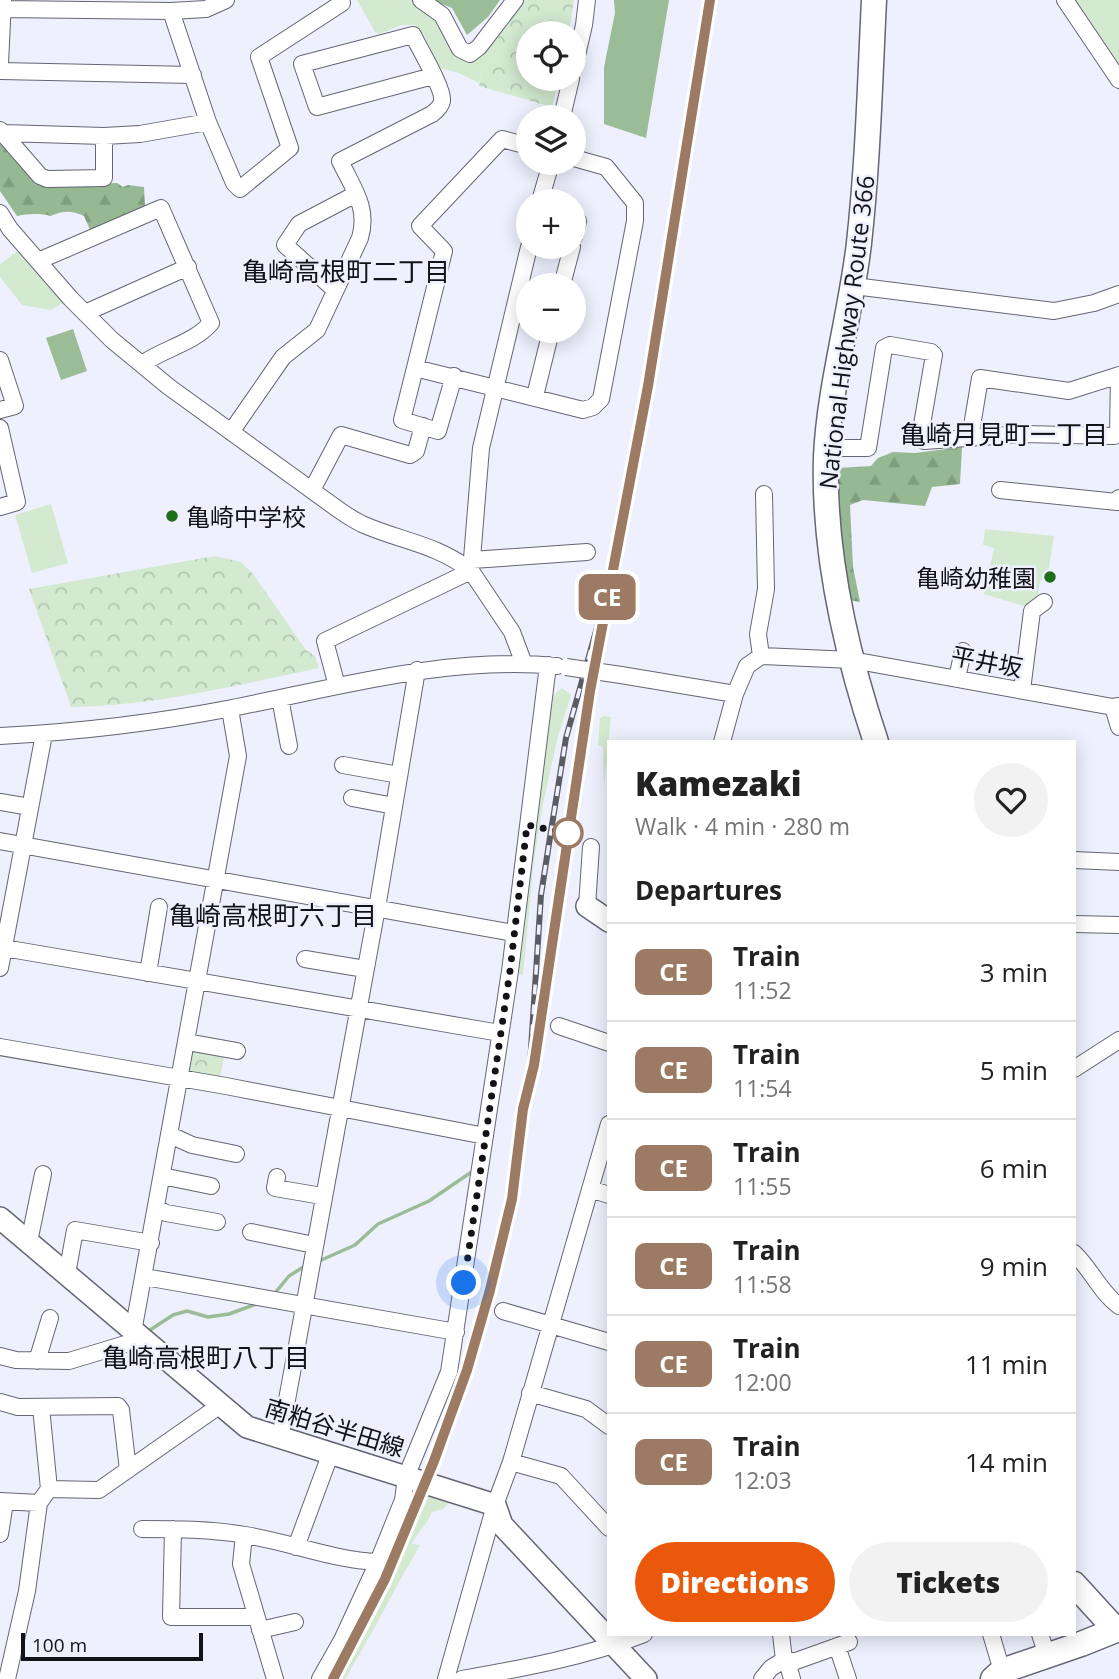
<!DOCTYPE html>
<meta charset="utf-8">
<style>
:root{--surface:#fff;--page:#f2f2f2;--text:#222;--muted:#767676;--line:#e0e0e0;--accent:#ea580c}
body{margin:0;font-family:"Open Sans","Noto Sans JP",sans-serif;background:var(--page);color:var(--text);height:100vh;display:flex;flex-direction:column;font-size:26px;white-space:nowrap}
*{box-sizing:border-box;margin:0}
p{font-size:23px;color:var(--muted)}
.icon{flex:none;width:38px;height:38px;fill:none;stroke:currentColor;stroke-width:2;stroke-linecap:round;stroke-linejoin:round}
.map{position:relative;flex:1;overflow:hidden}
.sheet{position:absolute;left:607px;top:740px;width:469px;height:896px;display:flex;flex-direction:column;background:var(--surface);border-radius:0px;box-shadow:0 4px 18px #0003}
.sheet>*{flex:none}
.badge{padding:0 14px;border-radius:10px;font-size:24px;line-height:46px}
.controls{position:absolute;left:516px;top:21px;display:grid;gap:14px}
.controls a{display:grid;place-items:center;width:70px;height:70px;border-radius:50%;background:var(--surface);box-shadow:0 4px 18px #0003;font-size:35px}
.scale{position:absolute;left:21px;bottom:18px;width:182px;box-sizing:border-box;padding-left:7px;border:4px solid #121218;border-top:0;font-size:19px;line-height:24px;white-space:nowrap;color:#121218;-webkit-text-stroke:5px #eff0fe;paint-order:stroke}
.you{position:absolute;width:35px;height:35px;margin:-18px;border:5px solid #fff;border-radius:50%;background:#1a73e8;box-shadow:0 0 0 10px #1a73e833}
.map>.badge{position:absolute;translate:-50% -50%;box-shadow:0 0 0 4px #fff}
h2{padding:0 28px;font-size:26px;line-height:63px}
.round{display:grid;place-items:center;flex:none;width:74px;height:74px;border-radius:37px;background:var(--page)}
.head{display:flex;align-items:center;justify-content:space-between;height:119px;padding:0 28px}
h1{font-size:33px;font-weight:800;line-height:52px}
.action{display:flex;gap:14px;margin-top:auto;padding:14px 28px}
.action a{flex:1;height:80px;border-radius:42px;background:var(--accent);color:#fff;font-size:28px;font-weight:800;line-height:80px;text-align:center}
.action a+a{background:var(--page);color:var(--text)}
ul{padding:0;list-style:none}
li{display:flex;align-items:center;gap:21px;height:98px;padding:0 28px;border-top:2px solid var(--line)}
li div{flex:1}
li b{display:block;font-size:26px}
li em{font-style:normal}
li .badge{min-width:77px;font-weight:700;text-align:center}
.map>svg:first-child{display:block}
.grass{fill:#d3e9d0}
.forest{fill:url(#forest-firs)}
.park{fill:url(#park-crowns)}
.water{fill:#9abc96}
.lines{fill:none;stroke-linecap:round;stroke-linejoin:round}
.stream{stroke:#9abc96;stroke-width:3.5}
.minor-casing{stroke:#656574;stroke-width:18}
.major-casing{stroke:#656574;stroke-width:24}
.highway-casing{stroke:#656574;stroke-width:27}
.minor{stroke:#fff;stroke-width:16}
.major{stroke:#fff;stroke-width:21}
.highway{stroke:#fff;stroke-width:24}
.rail-casing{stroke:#5b5b64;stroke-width:6}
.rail{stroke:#eff0fe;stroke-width:3.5;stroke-dasharray:10;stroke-linecap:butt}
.minor-bridge-casing{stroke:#656574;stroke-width:18;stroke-linecap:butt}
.minor-bridge{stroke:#fff;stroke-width:16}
.line-casing{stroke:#fff;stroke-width:16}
.line{stroke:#9d7a63;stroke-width:10}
.walk{stroke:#121218;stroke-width:7;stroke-dasharray:0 12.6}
.poi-dot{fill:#1d6f18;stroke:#eff0fe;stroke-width:2.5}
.stop-dot{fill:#fff;stroke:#9d7a63;stroke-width:3.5}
.labels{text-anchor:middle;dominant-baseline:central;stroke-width:5;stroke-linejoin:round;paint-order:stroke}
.street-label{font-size:24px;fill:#121218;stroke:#eff0fe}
.poi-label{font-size:24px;fill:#121218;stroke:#eff0fe;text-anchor:start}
.neighbourhood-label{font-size:26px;fill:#121218;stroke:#eff0fe}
</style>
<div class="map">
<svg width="1119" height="1679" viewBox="0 0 1119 1679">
<defs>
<pattern id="forest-firs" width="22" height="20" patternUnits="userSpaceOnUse" patternTransform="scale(1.75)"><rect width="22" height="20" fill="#96b892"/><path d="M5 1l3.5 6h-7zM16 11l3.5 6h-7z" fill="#809d7d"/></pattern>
<pattern id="park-crowns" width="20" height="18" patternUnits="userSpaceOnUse" patternTransform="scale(1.75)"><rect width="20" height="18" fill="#d3e9d0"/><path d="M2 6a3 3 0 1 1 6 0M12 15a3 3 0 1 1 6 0" fill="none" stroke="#b4c7b2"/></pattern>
</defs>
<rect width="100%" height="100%" fill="#eff0fe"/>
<path class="grass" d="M 357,0 L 419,0 L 440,17 L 458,51 L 484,50 L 490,58 L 483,68 L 479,83 L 459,73 L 440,68 L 424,35 L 415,25 L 402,25 L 379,34 L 375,32 Z
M 1075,0 L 1119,0 L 1119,66 Z
M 19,250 L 65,302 L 50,310 L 22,305 L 0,277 L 0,264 Z
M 51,504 L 68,563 L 32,573 L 15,515 Z
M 985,529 L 1054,536 L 1047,580 L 1040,580 L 1037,603 L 1031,608 L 984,594 L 994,548 L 983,545 Z
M 562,688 L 571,695 L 558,736 L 543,804 L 534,861 L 523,975 L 517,974 L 550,698 Z
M 604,716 L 611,717 L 604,787 L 603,747 L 598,745 L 600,718 Z
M 430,1494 L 451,1501 L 443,1509 L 432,1512 C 428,1524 417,1532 412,1544 L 420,1545 C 414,1557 407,1567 401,1578 C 383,1612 365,1646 345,1679 L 341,1679 L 377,1612 L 401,1554 Z"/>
<path class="forest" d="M 0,141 L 47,186 L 117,183 L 123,187 L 128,185 L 144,187 L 145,207 L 91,232 L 84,216 C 70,210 64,211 50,216 C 42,213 25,214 17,216 L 0,191 Z
M 962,447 L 960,484 L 932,487 L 925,506 L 863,500 L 850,505 L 853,567 L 860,602 L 849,600 C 840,557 836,512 839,468 L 871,466 L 878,458 L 893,452 L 915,453 Z"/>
<path class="park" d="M 523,0 L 574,0 L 569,33 L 528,33 L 528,79 L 559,79 L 552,107 L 479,86 L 483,68 L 490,58 L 484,50 Z
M 215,556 L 241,562 L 253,574 L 306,650 L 315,656 L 319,668 C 237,685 155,706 71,707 L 29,589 Z
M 191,1048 L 225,1052 L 220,1078 L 186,1072 Z"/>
<path class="water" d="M 432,0 L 500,0 L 488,17 L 467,35 L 452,8 Z
M 614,0 L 669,0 L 646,138 L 604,124 L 604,67 L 615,13 Z
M 73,329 L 87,371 L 61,380 L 46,338 Z"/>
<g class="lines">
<path class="stream" d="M 317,1262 L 355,1245 L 378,1224 L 429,1201 L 470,1173
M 275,1293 L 289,1276 L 305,1266
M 150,1330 L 173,1315 L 187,1311 L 208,1317 L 229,1314 L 259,1303"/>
<g class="minor-casing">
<path id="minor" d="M 226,0 L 206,9 L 171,11 L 208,122 L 234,183 L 240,189 L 290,148 L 259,57 L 342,3 L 340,0
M 421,0 L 442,15 L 460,49 L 470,54 L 479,47 L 515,0
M 1065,0 L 1119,80
M 3,9 L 171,11
M 0,64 L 3,0
M 574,68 L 584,25 L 587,0
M 0,71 L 193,75
M 562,117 L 571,79
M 0,130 L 40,176 L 47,179 L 104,178 L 104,136 L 140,134 L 208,122
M 3,133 L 104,136
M 528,146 L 502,139 L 420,226 L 444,251 L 415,368 L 583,410 L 593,407 L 601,399 L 635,221 L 635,203 L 606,167 L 574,158
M 540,201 L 551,163
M 0,213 L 10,229 L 71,299 L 112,340 L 169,387 L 339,510 C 346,515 354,520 362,524 C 400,541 437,544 471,571
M 574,220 L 578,221 L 574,237
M 38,261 L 161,208 L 211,323 C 194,343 163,349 142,364
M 562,285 L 572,247
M 854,286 L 1054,311 L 1094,303 L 1119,294
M 335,290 L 285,245 L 299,224 L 356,194
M 85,313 L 188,267
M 0,360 L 15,406 L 0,410
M 415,368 L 402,420 L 438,431 L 454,376
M 535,396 L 551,331
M 0,428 L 17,502 L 0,507
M 231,432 L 283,357 L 317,330 L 360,238 C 369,208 353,188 340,161 L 432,114 C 436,111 441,107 442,101 C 444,89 419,48 413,35 L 302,64 L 317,107 L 433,76
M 970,438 L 980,378 L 1069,391 L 1119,375
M 827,448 L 868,448 L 884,348 L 890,345 L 931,352 L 934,355 L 920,436 L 924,441 L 1023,434 L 1114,436 L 1118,434 L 1119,375
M 312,490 L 341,435 L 410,455 L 416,451 L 423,426
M 1000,490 L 1117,502 L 1119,498
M 472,560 L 587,552
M 761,656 L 758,634 L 766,589 L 764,494
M 524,664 L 512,632 L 471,571 L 481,448 L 529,247
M 621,675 L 735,694
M 957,678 L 963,651
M 337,686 L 325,641 L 471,571
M 1022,690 L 1032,611 L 1044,602
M 280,698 L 289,746
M 1119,710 L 1113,707 L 1119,727
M 0,736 C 78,732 155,723 232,708 C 339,687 446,656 557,666
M 722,742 L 735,694 L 747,666 L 761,656 L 852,660 L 1113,707 L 1119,706
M 343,765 L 399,775
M 352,798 L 394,806
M 0,802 L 30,807
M 0,841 L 514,933
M 1074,860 L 1119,862
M 587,906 L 591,847
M 1074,924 L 1119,925
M 4,948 L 500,1033
M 305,959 L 365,969
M 0,968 L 44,734
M 148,973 L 159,907
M 559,1026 L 609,1043
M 187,1042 L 237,1051
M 0,1047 L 226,1086 L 485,1136
M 1074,1069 L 1119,1040
M 170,1135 L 192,1145 L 236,1154
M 162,1176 L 211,1186
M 277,1177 L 275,1188 L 322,1196
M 590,1189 L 609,1195
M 157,1208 L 166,1213 L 217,1222
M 251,1232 L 314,1245
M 29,1242 L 43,1174
M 1074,1253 C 1091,1269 1100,1292 1119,1306
M 67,1274 L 75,1230 L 151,1243
M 145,1277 L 456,1332
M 503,1311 L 609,1342
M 133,1332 L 238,756 L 230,709
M 0,1356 L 16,1360 L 69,1361 L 142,1339
M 37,1361 L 50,1318
M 530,1393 L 586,1409 L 609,1426
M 0,1402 L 18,1407 L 118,1406 L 121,1410 L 128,1470
M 41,1407 L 49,1489
M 280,1438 L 377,908 L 417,670
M 511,1462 L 561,1476 L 609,1528
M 0,1501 L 39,1503
M 142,1529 C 175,1529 211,1529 245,1535 C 290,1542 332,1560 378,1562
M 173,1529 L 171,1617 L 256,1617
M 0,1534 L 5,1502
M 244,1535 L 241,1564 L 275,1679
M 296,1547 L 330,1455
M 260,1630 L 295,1622
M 781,1634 L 784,1660 L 787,1661 L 792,1679
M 991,1634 L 1002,1671
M 1040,1634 L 1047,1656
M 837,1646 L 848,1679
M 787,1661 L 796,1661 L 849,1642
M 7,1679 L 27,1591 L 39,1503 L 49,1489 L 99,1490 L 219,1406
M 320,1679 L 342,1640 L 378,1562 L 403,1500 L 406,1477 L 449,1372 L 510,971 L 548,665
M 446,1679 L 495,1505 L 511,1462 L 609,1124
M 462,1679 C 524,1668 585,1657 644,1634
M 762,1679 L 771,1668 L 784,1660"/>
</g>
<g class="major-casing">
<path id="major" d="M 587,906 L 609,921
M 0,1218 L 247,1427 L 495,1505 L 502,1525 L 646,1679"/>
</g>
<g class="highway-casing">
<path id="highway" d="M 874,0 C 870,81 868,162 859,243 C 851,313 829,388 826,457 C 823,553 846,652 876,742
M 993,1679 L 1002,1671 L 1081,1644 L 1116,1630 L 1074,1584"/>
</g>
<use href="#minor" class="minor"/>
<use href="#major" class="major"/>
<use href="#highway" class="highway"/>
<g class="rail-casing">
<path id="rail" d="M 609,588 L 623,523 L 647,386 L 710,0
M 543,1003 L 591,684
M 333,1679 L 385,1579 L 434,1461 L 467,1370 L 490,1290 L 512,1199 L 530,1064 L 541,895 L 551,831 L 566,738 L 610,581"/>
</g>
<use href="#rail" class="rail"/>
<g class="minor-bridge-casing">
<path id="minor-bridge" d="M 566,667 L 621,675"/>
</g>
<use href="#minor-bridge" class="minor-bridge"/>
</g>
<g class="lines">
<g class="line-casing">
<path id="line" d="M 333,1679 L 385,1579 L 434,1461 L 467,1370 L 490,1290 L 512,1199 L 523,1109 L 534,1065 L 590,691 L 648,386 L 710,0"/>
</g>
<use href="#line" class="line"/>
<path class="walk" d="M 464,1283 L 510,971 L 527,825 L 568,833"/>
</g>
<g class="poi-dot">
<circle cx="172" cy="516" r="7"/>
<circle cx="1050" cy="577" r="7"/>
</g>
<circle class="stop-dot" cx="568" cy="833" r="14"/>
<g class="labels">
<g class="street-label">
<text transform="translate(846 332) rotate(-83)">National Highway Route 366</text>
<text transform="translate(987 661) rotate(11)">平井坂</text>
<text transform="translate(335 1427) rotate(17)">南粕谷半田線</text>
</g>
<g class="poi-label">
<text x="186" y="516">亀崎中学校</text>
<text x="1036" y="577" text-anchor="end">亀崎幼稚園</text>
</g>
<g class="neighbourhood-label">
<text x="346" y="271">亀崎高根町二丁目</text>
<text x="1004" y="434">亀崎月見町一丁目</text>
<text x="273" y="915">亀崎高根町六丁目</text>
<text x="206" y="1357">亀崎高根町八丁目</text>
</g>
</g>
</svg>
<div class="controls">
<a><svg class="icon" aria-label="locate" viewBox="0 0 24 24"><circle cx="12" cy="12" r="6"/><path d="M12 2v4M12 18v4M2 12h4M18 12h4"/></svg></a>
<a><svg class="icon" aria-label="layers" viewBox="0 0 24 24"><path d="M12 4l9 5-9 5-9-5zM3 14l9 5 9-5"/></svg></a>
<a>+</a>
<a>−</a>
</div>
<div class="scale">100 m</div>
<div class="you" style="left:464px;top:1283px"></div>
<b class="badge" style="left:607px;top:597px;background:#9d7a63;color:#fff">CE</b>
<section class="sheet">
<div class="head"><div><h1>Kamezaki</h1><p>Walk · 4 min · 280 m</p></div><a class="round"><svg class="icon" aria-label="heart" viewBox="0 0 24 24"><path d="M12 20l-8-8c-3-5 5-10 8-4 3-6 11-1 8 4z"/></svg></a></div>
<h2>Departures</h2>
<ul>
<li><span class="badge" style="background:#9d7a63;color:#fff">CE</span><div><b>Train</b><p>11:52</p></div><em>3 min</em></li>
<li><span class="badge" style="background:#9d7a63;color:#fff">CE</span><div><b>Train</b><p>11:54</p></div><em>5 min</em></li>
<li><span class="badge" style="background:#9d7a63;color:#fff">CE</span><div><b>Train</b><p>11:55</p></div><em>6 min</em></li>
<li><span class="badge" style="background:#9d7a63;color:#fff">CE</span><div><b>Train</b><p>11:58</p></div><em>9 min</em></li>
<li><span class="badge" style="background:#9d7a63;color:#fff">CE</span><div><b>Train</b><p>12:00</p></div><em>11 min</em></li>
<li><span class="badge" style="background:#9d7a63;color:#fff">CE</span><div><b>Train</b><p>12:03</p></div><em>14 min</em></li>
</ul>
<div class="action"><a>Directions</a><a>Tickets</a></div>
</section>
</div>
